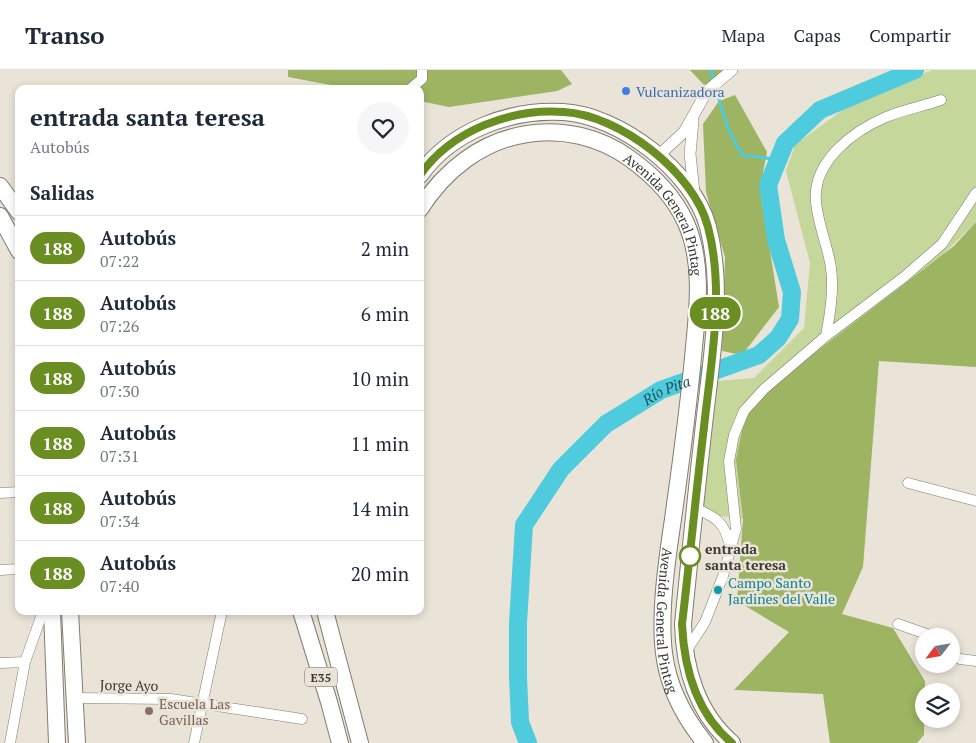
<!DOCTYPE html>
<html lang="es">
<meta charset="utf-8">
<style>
:root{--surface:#fff;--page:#f6f6f7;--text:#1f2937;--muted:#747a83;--line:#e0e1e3}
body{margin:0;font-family:"PT Serif",serif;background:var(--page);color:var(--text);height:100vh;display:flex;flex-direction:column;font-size:19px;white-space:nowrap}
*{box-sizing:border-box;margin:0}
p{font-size:16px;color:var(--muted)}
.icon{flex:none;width:28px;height:28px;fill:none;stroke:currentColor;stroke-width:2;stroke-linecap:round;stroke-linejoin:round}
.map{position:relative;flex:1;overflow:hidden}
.side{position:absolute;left:15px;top:15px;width:409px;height:530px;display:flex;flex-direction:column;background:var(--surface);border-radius:10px;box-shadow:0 2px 8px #0003}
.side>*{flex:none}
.badge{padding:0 10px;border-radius:16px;font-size:18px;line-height:32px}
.needle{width:32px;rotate:239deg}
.tools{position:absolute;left:915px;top:558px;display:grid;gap:10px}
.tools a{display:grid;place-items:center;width:45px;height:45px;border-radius:50%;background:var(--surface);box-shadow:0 2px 8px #0003;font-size:25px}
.map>.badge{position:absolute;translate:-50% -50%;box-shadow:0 0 0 2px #fff}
h2{padding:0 15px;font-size:19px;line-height:45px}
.round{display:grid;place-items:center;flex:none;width:52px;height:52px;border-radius:26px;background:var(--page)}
.head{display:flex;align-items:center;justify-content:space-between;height:85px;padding:0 15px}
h1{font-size:24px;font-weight:700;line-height:38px}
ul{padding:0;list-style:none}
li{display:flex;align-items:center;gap:15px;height:65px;padding:0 15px;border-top:1px solid var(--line)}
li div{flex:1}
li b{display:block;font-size:19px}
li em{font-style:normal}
li .badge{min-width:55px;font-weight:700;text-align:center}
header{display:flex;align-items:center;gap:30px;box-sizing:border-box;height:70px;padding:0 25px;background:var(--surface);border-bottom:1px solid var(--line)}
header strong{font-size:24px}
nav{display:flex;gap:28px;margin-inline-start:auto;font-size:18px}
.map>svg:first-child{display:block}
.green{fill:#c5d79b}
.forest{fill:#9db462}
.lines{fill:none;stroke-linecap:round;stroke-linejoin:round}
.stream{stroke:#4ecbdd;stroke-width:3}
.river{stroke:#4ecbdd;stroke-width:18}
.minor-casing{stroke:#827c70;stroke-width:11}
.tertiary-casing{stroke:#827c70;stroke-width:12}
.trunk-casing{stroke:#827c70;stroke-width:18}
.minor{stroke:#fff;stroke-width:10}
.tertiary{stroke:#fff;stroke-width:11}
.trunk{stroke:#fff;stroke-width:16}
.line-casing{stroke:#fff;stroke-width:11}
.line{stroke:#6b8e23;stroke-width:8}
.shop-dot{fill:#3f7fe0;stroke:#eae3d7;stroke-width:2}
.stop-dot{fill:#fff;stroke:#6b8e23;stroke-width:2.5}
.culture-dot{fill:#0f9aa8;stroke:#eae3d7;stroke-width:2}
.education-dot{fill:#8d6e63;stroke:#eae3d7;stroke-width:2}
.labels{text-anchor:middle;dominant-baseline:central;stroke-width:5;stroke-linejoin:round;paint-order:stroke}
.shield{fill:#eae3d7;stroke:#706c65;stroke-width:1}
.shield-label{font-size:12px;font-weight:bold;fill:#3b3934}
.shop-label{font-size:14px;fill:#366cbe;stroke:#eae3d7;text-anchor:start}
.street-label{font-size:14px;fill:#3b3934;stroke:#eae3d7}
.stop-label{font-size:14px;font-weight:bold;fill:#3b3934;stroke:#eae3d7;text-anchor:start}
.culture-label{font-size:14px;fill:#0d838f;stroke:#eae3d7;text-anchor:start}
.education-label{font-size:14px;fill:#785e54;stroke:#eae3d7;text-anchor:start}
.water-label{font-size:15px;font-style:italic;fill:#1c5159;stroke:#eae3d7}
</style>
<header>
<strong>Transo</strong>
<nav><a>Mapa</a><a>Capas</a><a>Compartir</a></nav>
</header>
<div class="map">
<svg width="976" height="673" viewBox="0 0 976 673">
<rect width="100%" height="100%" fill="#eae3d7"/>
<path class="green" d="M 932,0 L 976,0 L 976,152 L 736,390 L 743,449 L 699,443 L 717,311 L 754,308 L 804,258 L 810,193 L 786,101 L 795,75 L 844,39 Z"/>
<path class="forest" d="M 288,0 L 561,0 L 572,14 L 557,21 L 449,37 L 420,31 L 420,19 L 352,19 L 288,7 Z
M 690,0 L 723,0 L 723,8 L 704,15 Z
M 735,25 L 767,82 L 760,118 L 779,237 L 742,285 L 722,281 L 725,187 L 706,122 L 703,54 L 719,31 Z
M 976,152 L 976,297 L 879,291 L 863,497 L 842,544 L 893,558 L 925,611 L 924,665 L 917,673 L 830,673 L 823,624 L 734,620 L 789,562 L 737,531 L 743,449 L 736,390 L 744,351 L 764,322 L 954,176 Z"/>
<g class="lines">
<path class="stream" d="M 710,0 L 714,11
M 715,17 L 728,58 L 742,85 L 773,89"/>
<path class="river" id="s1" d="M 528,673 L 520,652 L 518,607 L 518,553 L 524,455 L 561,399 L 606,354 L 661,320 L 759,285 L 778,268 L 790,249 L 792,222 L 776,170 L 768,115 L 785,73 L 820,40 L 915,0"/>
<g class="minor-casing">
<path id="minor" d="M 410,19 L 422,9 L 422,0
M 826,266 C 830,244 834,221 831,198 C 828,176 818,155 816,132 C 812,92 853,61 886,47 C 903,40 923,36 941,30
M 908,413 L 976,431
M 0,423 L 19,422
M 695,438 C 717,448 725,452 730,477
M 0,500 L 19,499
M 898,554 L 932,566
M 685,583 L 705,552 L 723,506 L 736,459 L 729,391 L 734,365 L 744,341 L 764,319 L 826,266 L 904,207 L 942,174 L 976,123
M 951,584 L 960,589 L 976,591
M 0,593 L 25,592
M 74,628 L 171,629 L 302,649
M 10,673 L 25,592 L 43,541
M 194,673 L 222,541"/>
</g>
<g class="tertiary-casing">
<path id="tertiary" d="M 693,51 L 690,84 L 694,122
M 658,86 L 684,62 L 707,21 L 732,0"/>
</g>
<g class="trunk-casing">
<g id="trunk">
<path d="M 420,105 C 452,60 511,39 563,42 C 619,45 694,102 708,157 C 724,218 712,284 705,346 C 697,415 690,484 683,554 C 684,598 697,643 732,673"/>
<path d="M 0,116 L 19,142"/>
<path id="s2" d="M 420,139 C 444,101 481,71 527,64 C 562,58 600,67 629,88 C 653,105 674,126 686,153 C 703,191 698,236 694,277 C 689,334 681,392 673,449 C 667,489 659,544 664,583 C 668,617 684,647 705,673"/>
<path d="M 0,146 L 19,181"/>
<path d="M 52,541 L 57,673"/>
<path d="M 70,541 L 77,673"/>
<path d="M 301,541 L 329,632 L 340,673"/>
<path d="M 325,541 L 360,673"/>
</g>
</g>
<use href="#minor" class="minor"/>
<use href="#tertiary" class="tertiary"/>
<use href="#trunk" class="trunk"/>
</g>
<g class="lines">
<g class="line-casing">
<path id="line" d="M 420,105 C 452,60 511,38 564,42 C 619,45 694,102 708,157 C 725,221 711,292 704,357 C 696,422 690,488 682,554 C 684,598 696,643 732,673"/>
</g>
<use href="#line" class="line"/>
</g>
<circle class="shop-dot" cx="626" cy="21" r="5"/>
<circle class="stop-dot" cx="690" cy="486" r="10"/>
<circle class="culture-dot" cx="718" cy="520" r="5"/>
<circle class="education-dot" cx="149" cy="641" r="5"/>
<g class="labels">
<rect class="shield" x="305" y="597.5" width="32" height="19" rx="4"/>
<g class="shield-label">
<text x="321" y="607">E35</text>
</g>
<g class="shop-label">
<text x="636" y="21">Vulcanizadora</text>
</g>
<g class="street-label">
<text stroke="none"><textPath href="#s2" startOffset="311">Avenida General Pintag</textPath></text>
<text stroke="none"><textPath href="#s2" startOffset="731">Avenida General Pintag</textPath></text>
<text transform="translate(129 615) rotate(1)">Jorge Ayo</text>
</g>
<g class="stop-label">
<text x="705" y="478">entrada<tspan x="705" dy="16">santa teresa</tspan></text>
</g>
<g class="culture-label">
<text x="728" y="512">Campo Santo<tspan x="728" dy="16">Jardines del Valle</tspan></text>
</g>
<g class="education-label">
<text x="159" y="633">Escuela Las<tspan x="159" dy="16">Gavillas</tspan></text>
</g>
<g class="water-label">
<text stroke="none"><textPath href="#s1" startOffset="420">Río Pita</textPath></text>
</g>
</g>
</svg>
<div class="tools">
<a><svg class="needle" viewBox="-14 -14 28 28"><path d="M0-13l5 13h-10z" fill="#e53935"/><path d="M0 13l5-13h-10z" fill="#747a83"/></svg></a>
<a><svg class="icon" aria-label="layers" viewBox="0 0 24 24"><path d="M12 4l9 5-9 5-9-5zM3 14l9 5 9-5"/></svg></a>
</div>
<b class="badge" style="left:715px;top:243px;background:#6b8e23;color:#fff">188</b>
<section class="side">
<div class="head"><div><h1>entrada santa teresa</h1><p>Autobús</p></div><a class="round"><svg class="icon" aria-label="heart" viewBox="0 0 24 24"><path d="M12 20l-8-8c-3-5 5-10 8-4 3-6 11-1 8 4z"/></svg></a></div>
<h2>Salidas</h2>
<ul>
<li><span class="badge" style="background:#6b8e23;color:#fff">188</span><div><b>Autobús</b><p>07:22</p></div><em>2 min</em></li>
<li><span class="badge" style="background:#6b8e23;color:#fff">188</span><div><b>Autobús</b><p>07:26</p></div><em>6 min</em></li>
<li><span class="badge" style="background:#6b8e23;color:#fff">188</span><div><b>Autobús</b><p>07:30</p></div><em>10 min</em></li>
<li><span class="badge" style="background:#6b8e23;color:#fff">188</span><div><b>Autobús</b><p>07:31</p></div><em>11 min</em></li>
<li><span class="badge" style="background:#6b8e23;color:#fff">188</span><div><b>Autobús</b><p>07:34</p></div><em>14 min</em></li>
<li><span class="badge" style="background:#6b8e23;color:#fff">188</span><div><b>Autobús</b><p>07:40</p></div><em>20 min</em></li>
</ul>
</section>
</div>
